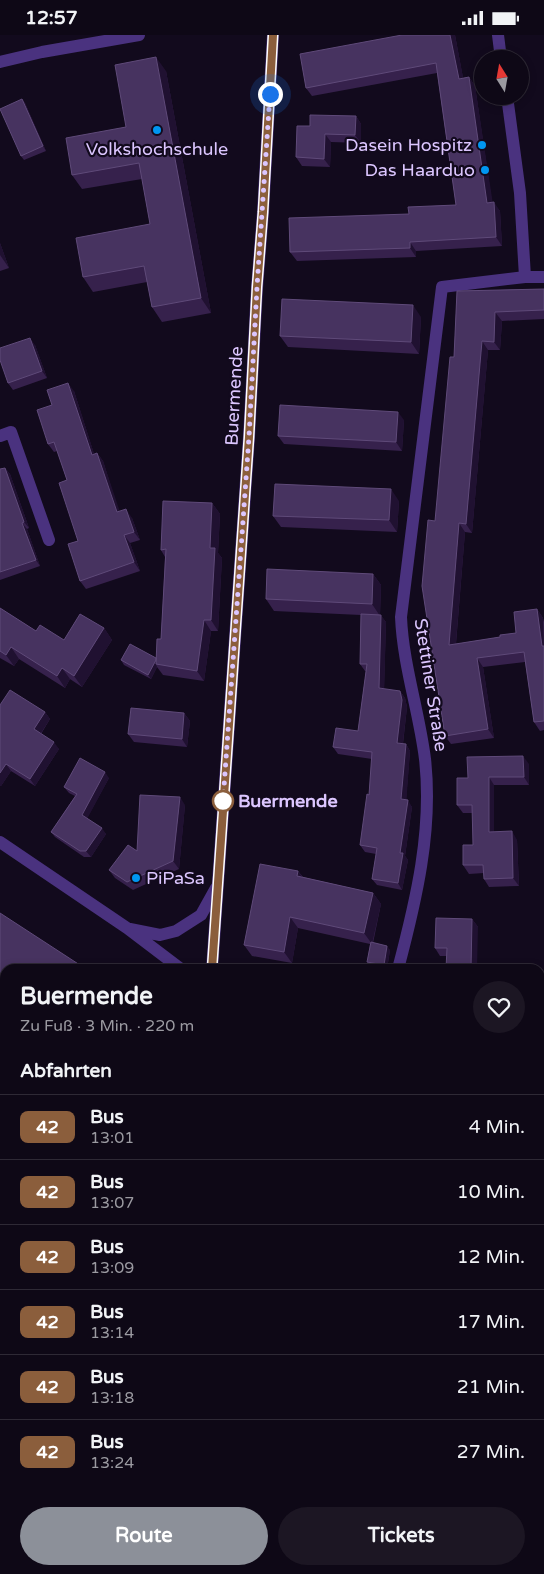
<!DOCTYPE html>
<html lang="de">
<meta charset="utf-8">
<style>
:root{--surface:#0e0816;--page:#1c1623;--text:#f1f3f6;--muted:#9b9aa1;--line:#2e2935;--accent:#8c9099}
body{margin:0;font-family:"Varela Round",sans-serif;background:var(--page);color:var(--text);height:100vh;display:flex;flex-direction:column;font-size:19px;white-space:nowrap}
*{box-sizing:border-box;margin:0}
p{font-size:16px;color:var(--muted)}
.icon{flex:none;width:28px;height:28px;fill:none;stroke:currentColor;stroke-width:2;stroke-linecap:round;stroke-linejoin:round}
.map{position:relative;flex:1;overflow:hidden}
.drawer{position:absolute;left:0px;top:929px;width:545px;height:611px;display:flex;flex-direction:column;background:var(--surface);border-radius:15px 15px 0 0;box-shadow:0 2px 8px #0003,0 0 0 1px var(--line)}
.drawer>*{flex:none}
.badge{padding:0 10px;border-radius:8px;font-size:18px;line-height:32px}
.needle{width:32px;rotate:349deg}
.buttons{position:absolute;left:474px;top:15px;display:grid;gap:10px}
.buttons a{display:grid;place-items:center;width:55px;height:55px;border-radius:50%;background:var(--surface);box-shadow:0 2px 8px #0003,0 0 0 1px var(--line);font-size:25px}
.you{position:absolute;width:25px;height:25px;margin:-12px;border:4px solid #fff;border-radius:50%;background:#1a73e8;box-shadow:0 0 0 8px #1a73e833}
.map>.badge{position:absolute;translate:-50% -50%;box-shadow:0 0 0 2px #fff}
h2{padding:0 20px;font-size:19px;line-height:45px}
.round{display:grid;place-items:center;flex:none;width:52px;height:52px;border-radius:26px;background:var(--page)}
.head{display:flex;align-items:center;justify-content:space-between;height:85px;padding:0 20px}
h1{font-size:24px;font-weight:800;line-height:38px}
.button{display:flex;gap:10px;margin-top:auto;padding:10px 20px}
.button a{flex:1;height:58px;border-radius:30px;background:var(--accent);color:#fff;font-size:20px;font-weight:800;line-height:58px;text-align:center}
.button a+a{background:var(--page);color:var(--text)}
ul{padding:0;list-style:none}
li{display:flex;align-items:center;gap:15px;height:65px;padding:0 20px;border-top:1px solid var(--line)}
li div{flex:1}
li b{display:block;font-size:19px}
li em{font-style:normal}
li .badge{min-width:55px;font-weight:700;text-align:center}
.status{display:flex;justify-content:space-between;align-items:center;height:35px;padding:0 25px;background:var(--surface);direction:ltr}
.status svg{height:14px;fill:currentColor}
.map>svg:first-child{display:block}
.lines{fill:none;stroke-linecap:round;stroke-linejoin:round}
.minor{stroke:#4a327f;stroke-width:12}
.wall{fill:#36214c}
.shaded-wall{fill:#201131}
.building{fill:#473360;stroke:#5f4a79}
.line-casing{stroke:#fff;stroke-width:11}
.line{stroke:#8b5e3c;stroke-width:8}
.walk{stroke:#dcc6ff;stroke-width:5;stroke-dasharray:0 9}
.poi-dot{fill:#0096f1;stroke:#120a1d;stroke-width:2}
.stop-dot{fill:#fff;stroke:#8b5e3c;stroke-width:2.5}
.labels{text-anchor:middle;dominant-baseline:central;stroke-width:4.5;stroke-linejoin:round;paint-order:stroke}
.poi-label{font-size:18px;fill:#dcc6ff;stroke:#120a1d;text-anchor:end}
.street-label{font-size:18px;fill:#dcc6ff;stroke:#120a1d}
.stop-label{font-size:18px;font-weight:bold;fill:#dcc6ff;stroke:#120a1d;text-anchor:start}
</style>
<div class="status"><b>12:57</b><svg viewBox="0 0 49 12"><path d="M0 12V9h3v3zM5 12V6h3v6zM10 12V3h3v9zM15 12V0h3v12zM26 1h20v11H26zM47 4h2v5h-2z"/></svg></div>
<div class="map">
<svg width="544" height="1539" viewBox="0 0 544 1539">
<rect width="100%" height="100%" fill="#120a1d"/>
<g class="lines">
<path class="minor" d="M 498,0 L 501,24
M 0,27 L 42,17 L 139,0
M 507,61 L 520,158 L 525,242
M 0,401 L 11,397 L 49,505
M 0,807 L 127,893 L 181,934
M 130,894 L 160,900 L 176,896 L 201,880 L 216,853
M 212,934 L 249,402 L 257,253 L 263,177 L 273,0
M 398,934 C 416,866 433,795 425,724 C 419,676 403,630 401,582 L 442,252 L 525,242 L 544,242
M 540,1064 L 544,1063
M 531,1535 L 534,1539
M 71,1539 L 71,1535"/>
</g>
<path class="wall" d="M 402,0 L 455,0 L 463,43 L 469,42 L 475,51 L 492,167 L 500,176 L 502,211 L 416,216 L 416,222 L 297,226 L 290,217 L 409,179 L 456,170 L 437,38 L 312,61 L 306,53 Z
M 166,36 L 211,278 L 162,287 L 152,272 L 147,247 L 93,257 L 83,242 L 150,189 L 142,144 L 82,154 L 72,140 L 126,92 Z
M 22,64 L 25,68 L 46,116 L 24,125 L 21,121 Z
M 356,81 L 361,89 L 361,108 L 331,107 L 330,132 L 302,131 L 296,122 L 310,91 Z
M 0,208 L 9,233 L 0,236 Z
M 544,254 L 544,284 L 502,286 L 500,315 L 488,315 L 472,498 L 465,497 L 456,609 L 500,602 L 516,598 L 537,574 L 543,583 L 544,587 L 544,695 L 540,696 L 534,687 L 525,627 L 483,632 L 494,703 L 451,709 L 445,701 L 435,486 L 454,322 L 457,256 Z
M 421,282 L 419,319 L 288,312 L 280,301 Z
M 35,310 L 47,343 L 13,355 L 8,348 Z
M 74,356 L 94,419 L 97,418 L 103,426 L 119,477 L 132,483 L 140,505 L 130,508 L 140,536 L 86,554 L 80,546 L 78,506 L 67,445 L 57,416 L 54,417 L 48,409 L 52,370 Z
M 404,385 L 402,416 L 284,409 L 278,401 Z
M 5,433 L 10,439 L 29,493 L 27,494 L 40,531 L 0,545 L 0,434 Z
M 399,466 L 397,497 L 281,492 L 273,481 Z
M 212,468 L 220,479 L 218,518 L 222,523 L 218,596 L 211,596 L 204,646 L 163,640 L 157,632 L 151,644 L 124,630 L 121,625 L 156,623 L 161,604 L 165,522 L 161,515 Z
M 373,539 L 381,550 L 380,580 L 386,587 L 384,654 L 400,656 L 405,663 L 407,672 L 403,709 L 406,709 L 410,716 L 406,765 L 412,772 L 405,821 L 408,825 L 402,855 L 377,850 L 372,844 L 376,819 L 365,817 L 360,810 L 369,760 L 372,724 L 338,719 L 333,712 L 358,696 L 366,636 L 365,636 L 360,629 L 361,580 L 274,576 L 266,564 Z
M 0,573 L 36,596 L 64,605 L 104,593 L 112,605 L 82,652 L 70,644 L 65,653 L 19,624 L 14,631 L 0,623 Z
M 0,670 L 45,677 L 50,684 L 41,699 L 59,714 L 35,751 L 11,736 L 1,751 L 0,750 Z
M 184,678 L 190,686 L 187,712 L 134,707 L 128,699 Z
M 529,729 L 529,750 L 494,750 L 494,797 L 517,805 L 519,851 L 489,852 L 484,844 L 484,838 L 469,839 L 463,830 L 473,810 L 473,778 L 463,778 L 457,770 L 468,743 Z
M 109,743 L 87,783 L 106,799 L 91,822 L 84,822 L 55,802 L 51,797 L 75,761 L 69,758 L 64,752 Z
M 185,770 L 179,834 L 133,855 L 115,843 L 109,835 L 137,816 Z
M 298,836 L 303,842 L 373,858 L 381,869 L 373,908 L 390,915 L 387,934 L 370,931 L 367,927 L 370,909 L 298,893 L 292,928 L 252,921 L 244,910 Z
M 0,878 L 5,934 L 5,956 L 0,952 Z
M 472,884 L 478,892 L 447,921 L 440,921 L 435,913 Z
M 5,981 L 5,996 L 0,990 Z
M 544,1164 L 544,1216 L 540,1219 L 540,1166 Z
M 544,1307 L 544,1367 L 540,1369 L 540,1309 Z
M 100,1535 L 144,1535 L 144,1539 L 103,1539 Z
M 312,1535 L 422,1535 L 418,1539 L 307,1539 Z"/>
<path class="shaded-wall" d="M 450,0 L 455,0 L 465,53 L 459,44 Z
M 156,22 L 166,36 L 211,278 L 201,263 Z
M 469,42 L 475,51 L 494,176 L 487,168 Z
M 22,64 L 25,68 L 46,116 L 43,111 Z
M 356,81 L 361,89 L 361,108 L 355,100 Z
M 325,99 L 331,107 L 330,132 L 324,124 Z
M 494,167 L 500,176 L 502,211 L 496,202 Z
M 410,207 L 416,216 L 416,222 L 410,213 Z
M 0,208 L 9,233 L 0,220 Z
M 413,270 L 421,282 L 419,319 L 411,307 Z
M 495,277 L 502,286 L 500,315 L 494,307 Z
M 30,303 L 35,310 L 47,343 L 42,336 Z
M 482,306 L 488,315 L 472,498 L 466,489 Z
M 68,348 L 74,356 L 97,428 L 92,420 Z
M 398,377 L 404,385 L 402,416 L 396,407 Z
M 97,418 L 103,426 L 123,486 L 117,477 Z
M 5,433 L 10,439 L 29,493 L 24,487 Z
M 391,454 L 399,466 L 397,497 L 389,485 Z
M 212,468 L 220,479 L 218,518 L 222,523 L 218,596 L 211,585 L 210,513 Z
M 126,474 L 132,483 L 140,505 L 134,497 Z
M 22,488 L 27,494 L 40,531 L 36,525 Z
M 459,488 L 465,497 L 455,619 L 449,610 Z
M 124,500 L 130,508 L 140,536 L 134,527 Z
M 373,539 L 381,550 L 380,581 L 372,569 Z
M 537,574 L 543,583 L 544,614 L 542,611 Z
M 381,580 L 386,587 L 384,660 L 379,653 Z
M 204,585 L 211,596 L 204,646 L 197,636 Z
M 104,593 L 112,605 L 82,652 L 74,641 Z
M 11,612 L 19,624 L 14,631 L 6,620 Z
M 157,623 L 156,629 L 157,632 L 151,644 L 148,640 Z
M 477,623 L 483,632 L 494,703 L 488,694 Z
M 62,633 L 70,644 L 65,653 L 57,641 Z
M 400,656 L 405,663 L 407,672 L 402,715 L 397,708 Z
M 45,677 L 50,684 L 39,701 L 34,694 Z
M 184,678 L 190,686 L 187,712 L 182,704 Z
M 54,707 L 59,714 L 35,751 L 30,744 Z
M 406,709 L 410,716 L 406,771 L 401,764 Z
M 523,721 L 529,729 L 529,750 L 524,742 Z
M 6,729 L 11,736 L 1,751 L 0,750 L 0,738 Z
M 105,737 L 109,743 L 86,786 L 82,780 Z
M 489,742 L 494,750 L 494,805 L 489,797 Z
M 180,762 L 185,770 L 179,834 L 173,826 Z
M 408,765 L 412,772 L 405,821 L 408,825 L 402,855 L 398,848 L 400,818 Z
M 102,793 L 106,799 L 91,822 L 86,816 Z
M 512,796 L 517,805 L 519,851 L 513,843 Z
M 298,836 L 306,847 L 297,841 Z
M 373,858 L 381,869 L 372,909 L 364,898 Z
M 290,882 L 298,893 L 292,928 L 284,917 Z
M 472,884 L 478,892 L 477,934 L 471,934 Z
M 387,911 L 390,915 L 387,934 L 384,930 Z
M 8,1535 L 16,1535 L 17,1536 L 16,1539 L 7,1539 Z
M 138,1535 L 144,1535 L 144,1539 L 137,1539 Z
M 224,1535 L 229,1535 L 228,1539 L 225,1538 Z
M 264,1535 L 270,1535 L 269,1539 L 263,1539 Z"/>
<path class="building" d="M 402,0 L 450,0 L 459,44 L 469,42 L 487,168 L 494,167 L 496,202 L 410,207 L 410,213 L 290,217 L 289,183 L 409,179 L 408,172 L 456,170 L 436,28 L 306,53 L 300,19 Z
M 156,22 L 201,263 L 152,272 L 144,231 L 83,242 L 76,203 L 150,189 L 139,128 L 72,140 L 66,103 L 126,92 L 115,30 Z
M 22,64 L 43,111 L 21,121 L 0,74 Z
M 310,80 L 356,81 L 355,100 L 325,99 L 324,124 L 296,122 L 297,91 L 310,91 Z
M 544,254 L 544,275 L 495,277 L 494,307 L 482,306 L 466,489 L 459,488 L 449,610 L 500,602 L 500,600 L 516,598 L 514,577 L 537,574 L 542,611 L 544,611 L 544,686 L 534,687 L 524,617 L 477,623 L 488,694 L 445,701 L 422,551 L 428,485 L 435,486 L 450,322 L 454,322 L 457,256 Z
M 282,264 L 413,270 L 411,307 L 280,301 Z
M 30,303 L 42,336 L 8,348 L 0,325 L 0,313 Z
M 68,348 L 92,420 L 97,418 L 117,477 L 126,474 L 134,497 L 124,500 L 134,527 L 80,546 L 68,509 L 78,506 L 59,448 L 67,445 L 54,407 L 48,409 L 37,375 L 52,370 L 47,355 Z
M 280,370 L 398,377 L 396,407 L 278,401 Z
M 5,433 L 24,487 L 22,488 L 36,525 L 0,537 L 0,434 Z
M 275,449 L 391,454 L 389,485 L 273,481 Z
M 163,466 L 212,468 L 210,513 L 215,513 L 211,585 L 204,585 L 197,636 L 156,629 L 157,604 L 161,604 L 166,514 L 161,515 Z
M 267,534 L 373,539 L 372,569 L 266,564 Z
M 0,573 L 36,596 L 40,590 L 64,605 L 80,579 L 104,593 L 74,641 L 62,633 L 57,641 L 11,612 L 6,620 L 0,616 Z
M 361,579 L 381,580 L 379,653 L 400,656 L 402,665 L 397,708 L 406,709 L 401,764 L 408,765 L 400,818 L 403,818 L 398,848 L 372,844 L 377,813 L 360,810 L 367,759 L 369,760 L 372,717 L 333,712 L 336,693 L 358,696 L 367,629 L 360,629 Z
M 130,609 L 156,623 L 156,625 L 148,640 L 121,625 Z
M 10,655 L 45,677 L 34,694 L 54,707 L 30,744 L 6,729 L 0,738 L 0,670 Z
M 131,673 L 184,678 L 182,704 L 128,699 Z
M 523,721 L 524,742 L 489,742 L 489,797 L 512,796 L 513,843 L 484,844 L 483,830 L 463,830 L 463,810 L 473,810 L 472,770 L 457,770 L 457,743 L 468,743 L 467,722 Z
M 80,723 L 105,737 L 82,780 L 102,793 L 86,816 L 80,816 L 51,797 L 77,759 L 64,752 Z
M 140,760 L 180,762 L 173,826 L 127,847 L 109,835 L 128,810 L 137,816 Z
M 260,829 L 298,836 L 297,841 L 373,858 L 364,898 L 290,882 L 284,917 L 244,910 Z
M 0,878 L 86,934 L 5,934 L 5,952 L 0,949 Z
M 436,883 L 472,884 L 471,934 L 446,934 L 447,913 L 435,913 Z
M 371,907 L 387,911 L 384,930 L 367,927 Z
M 5,981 L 5,993 L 0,990 Z
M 544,1164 L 544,1205 L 540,1207 L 540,1166 Z
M 544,1307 L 544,1348 L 540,1351 L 540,1309 Z
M 5,1386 L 5,1535 L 8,1535 L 7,1539 L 0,1539 L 0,1407 Z
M 106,1535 L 138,1535 L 137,1539 L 105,1539 Z
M 198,1535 L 224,1535 L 225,1538 L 229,1539 L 196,1539 Z
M 238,1535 L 264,1535 L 263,1539 L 233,1539 Z
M 312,1535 L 404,1535 L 400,1539 L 307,1539 Z
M 454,1535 L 487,1535 L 489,1539 L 456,1539 Z"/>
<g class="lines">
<g class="line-casing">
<path id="line" d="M 212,934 L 249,402 L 257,252 L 263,177 L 273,0"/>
</g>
<use href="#line" class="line"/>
<path class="walk" d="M 223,766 L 249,402 L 257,252 L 270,59"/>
</g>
<g class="poi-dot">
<circle cx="157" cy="95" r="5"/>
<circle cx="482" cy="110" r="5"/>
<circle cx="485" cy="135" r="5"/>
<circle cx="136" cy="843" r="5"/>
</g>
<circle class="stop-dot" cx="223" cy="766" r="10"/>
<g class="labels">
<g class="poi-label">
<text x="472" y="110">Dasein Hospitz</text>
<text x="157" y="114" text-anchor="middle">Volkshochschule</text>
<text x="475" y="135">Das Haarduo</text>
<text x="146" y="843" text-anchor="start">PiPaSa</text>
</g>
<g class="street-label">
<text transform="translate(234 361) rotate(-87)">Buermende</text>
<text transform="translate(431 650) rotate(81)">Stettiner Straße</text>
</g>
<g class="stop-label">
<text x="238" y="766">Buermende</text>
</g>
</g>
</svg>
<div class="buttons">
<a><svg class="needle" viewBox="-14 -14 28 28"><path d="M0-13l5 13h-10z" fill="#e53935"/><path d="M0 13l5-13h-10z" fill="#9b9aa1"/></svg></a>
</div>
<div class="you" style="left:270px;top:59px"></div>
<section class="drawer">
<div class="head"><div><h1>Buermende</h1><p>Zu Fuß · 3 Min. · 220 m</p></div><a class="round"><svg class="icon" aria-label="heart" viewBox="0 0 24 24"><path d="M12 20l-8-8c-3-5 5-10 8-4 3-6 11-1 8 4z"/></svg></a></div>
<h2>Abfahrten</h2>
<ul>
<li><span class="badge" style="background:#8b5e3c;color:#fff">42</span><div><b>Bus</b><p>13:01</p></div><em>4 Min.</em></li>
<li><span class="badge" style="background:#8b5e3c;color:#fff">42</span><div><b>Bus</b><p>13:07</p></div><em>10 Min.</em></li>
<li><span class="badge" style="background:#8b5e3c;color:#fff">42</span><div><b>Bus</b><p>13:09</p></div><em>12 Min.</em></li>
<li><span class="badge" style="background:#8b5e3c;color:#fff">42</span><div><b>Bus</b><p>13:14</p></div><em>17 Min.</em></li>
<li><span class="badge" style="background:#8b5e3c;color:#fff">42</span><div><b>Bus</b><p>13:18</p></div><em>21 Min.</em></li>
<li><span class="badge" style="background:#8b5e3c;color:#fff">42</span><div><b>Bus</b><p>13:24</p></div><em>27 Min.</em></li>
</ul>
<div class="button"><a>Route</a><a>Tickets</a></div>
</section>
</div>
